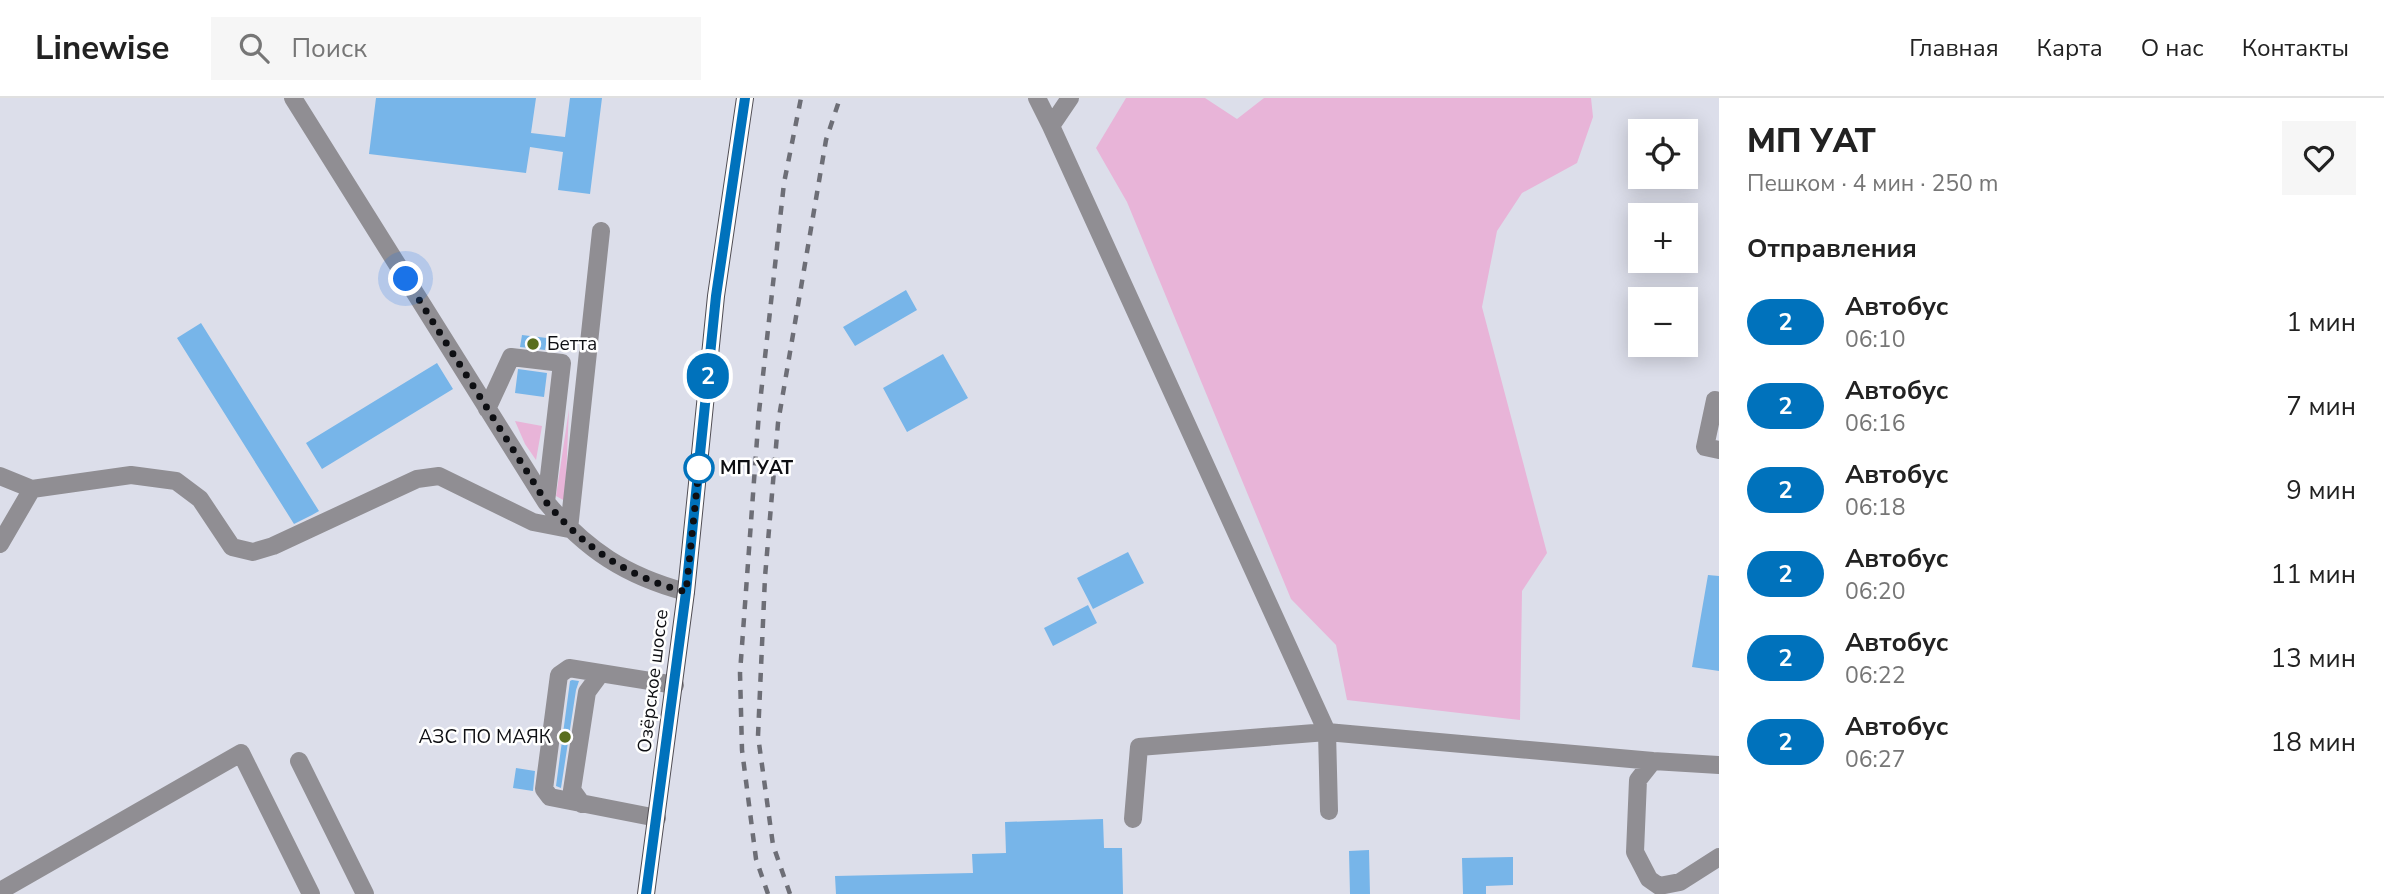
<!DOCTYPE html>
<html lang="ru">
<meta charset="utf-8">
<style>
:root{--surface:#fff;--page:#f6f6f6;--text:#222;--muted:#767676;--line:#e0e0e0}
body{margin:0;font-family:"Nunito Sans",sans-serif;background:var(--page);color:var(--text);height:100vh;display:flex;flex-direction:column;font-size:26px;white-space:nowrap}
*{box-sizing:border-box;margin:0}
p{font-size:23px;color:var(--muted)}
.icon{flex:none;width:38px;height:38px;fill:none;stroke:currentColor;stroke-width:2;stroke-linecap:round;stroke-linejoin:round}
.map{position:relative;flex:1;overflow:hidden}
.drawer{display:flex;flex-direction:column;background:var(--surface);width:665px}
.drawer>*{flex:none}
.badge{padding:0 14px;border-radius:23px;font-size:24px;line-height:46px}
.controls{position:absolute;left:1628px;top:21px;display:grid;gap:14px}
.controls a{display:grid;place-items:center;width:70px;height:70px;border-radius:0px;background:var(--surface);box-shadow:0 4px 18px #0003;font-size:35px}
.you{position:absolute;width:35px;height:35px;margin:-18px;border:5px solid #fff;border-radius:50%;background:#1a73e8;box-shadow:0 0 0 10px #1a73e833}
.map>.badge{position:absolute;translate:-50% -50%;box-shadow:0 0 0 4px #fff}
h2{padding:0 28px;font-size:26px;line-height:63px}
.round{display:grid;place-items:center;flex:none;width:74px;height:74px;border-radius:0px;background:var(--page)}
.summary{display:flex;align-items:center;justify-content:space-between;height:119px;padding:0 28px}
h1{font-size:33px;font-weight:800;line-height:52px}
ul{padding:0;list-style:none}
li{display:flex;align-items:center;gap:21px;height:84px;padding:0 28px}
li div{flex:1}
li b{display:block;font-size:26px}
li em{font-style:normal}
li .badge{min-width:77px;font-weight:700;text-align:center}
header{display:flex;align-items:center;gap:42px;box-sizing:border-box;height:98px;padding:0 35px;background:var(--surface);border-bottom:2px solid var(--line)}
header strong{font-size:33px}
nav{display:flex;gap:38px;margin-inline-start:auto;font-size:24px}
.search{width:490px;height:63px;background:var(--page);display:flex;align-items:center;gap:18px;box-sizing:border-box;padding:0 24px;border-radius:0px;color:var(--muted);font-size:26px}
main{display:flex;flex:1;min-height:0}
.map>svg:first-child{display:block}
.green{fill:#e8b4d8}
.building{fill:#77b5e9}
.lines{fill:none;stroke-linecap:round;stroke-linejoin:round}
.minor{stroke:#908e93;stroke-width:18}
.major{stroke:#504d54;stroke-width:18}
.rail{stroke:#6d6e76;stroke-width:4.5;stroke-dasharray:9 9;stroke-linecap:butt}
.line-casing{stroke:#fff;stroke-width:16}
.line{stroke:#0072bc;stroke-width:10}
.walk{stroke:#0e0f13;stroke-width:7;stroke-dasharray:0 12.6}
.poi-dot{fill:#596e1d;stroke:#fff;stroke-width:2.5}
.stop-dot{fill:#fff;stroke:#0072bc;stroke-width:3.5}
.labels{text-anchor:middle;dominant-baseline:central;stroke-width:5;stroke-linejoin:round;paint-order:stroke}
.poi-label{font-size:19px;fill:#0e0f13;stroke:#fff;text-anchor:start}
.stop-label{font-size:19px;font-weight:bold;fill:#0e0f13;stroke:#fff;text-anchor:start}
.street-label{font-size:19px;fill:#0e0f13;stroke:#fff}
</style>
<header>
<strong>Linewise</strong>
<div class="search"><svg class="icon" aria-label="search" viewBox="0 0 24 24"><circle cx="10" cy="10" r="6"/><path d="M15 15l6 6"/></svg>Поиск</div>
<nav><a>Главная</a><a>Карта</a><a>О нас</a><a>Контакты</a></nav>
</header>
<main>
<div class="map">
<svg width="1719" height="796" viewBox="0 0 1719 796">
<rect width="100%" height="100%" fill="#dcdeea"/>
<path class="green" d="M 1126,0 L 1205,0 L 1237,21 L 1264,0 L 1591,0 L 1593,19 L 1577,65 L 1522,95 L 1497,133 L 1482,209 L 1547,455 L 1522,493 L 1520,622 L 1347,602 L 1336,547 L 1291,501 L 1127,104 L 1096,50 Z
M 569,311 L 565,403 L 556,398 Z
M 515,323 L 542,328 L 536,362 L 525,346 Z"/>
<path class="building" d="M 376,0 L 536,0 L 531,35 L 565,39 L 570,0 L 602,0 L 590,96 L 558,92 L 563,54 L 530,49 L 526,75 L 369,56 Z
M 906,192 L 917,212 L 855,248 L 843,229 Z
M 201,225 L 319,413 L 312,417 L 294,426 L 177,240 Z
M 522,237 L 547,240 L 545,252 L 520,249 Z
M 943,256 L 968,300 L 907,334 L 883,290 Z
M 437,265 L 453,291 L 322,371 L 306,345 Z
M 518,271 L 547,275 L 544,299 L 515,295 Z
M 1128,454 L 1144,485 L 1093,511 L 1077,480 Z
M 1708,477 L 1719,478 L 1719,573 L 1692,569 Z
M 1088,507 L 1097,525 L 1053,548 L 1044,530 Z
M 572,582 L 579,583 L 576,592 L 561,690 L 556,688 L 570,583 Z
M 516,670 L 535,673 L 533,693 L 513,690 Z
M 1103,721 L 1104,750 L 1122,750 L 1123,796 L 836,796 L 835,778 L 973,775 L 972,756 L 1006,755 L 1005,724 Z
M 1369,752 L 1370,796 L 1350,796 L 1349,753 Z
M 1513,759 L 1513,787 L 1486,788 L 1486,796 L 1463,796 L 1462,760 Z"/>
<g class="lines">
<path class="minor" d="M 293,0 L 546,404 C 586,452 626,478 686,494
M 1037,0 L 1051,28
M 1070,0 L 1051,28 L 1327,634 L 1653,663 L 1719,667
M 1719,303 L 1715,302 L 1705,349 L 1719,352
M 487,311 L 511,259 L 562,265 L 546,404
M 0,378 L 32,391
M 0,446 L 32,391 L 131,377 L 176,383 L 200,401 L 232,449 L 253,454 L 273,448 L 417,381 L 439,378 L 533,424 L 569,431 L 601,133
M 299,663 L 365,796
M 1653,663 L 1638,682 L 1635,754 L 1649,781 L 1659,788 L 1680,784 L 1719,759
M 582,706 L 572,692 L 587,594 L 601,575
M 657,720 L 550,699 L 544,691 L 559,577 L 569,570 L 675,587
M 1133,721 L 1139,649 L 1327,634 L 1329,713
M 0,793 L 241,655 L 311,796"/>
<path class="major" d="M 646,796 L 686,494 L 716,198 L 745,0"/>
<path class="rail" d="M 768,796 L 756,761 L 742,652 L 740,575 L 759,314 L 784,85 L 801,0
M 790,796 L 773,747 L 758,638 L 765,479 L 778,325 L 826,42 L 840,0"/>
</g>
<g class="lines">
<g class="line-casing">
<path id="line" d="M 646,796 L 686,494 L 716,198 L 745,0"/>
</g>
<use href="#line" class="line"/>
<path class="walk" d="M 406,181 L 546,404 C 586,451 626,478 686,494 L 699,370"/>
</g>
<g class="poi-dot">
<circle cx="533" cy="246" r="7"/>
<circle cx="565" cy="639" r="7"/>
</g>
<circle class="stop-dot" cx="699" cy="370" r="14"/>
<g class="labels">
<g class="poi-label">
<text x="547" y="246">Бетта</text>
<text x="551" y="639" text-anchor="end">АЗС ПО МАЯК</text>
</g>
<g class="stop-label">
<text x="720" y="370">МП УАТ</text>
</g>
<g class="street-label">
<text transform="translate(653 583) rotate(-83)">Озёрское шоссе</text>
</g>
</g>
</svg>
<div class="controls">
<a><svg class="icon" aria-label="locate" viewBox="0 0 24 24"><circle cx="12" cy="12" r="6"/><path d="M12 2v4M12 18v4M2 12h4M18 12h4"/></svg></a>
<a>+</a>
<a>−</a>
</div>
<div class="you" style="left:406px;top:181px"></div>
<b class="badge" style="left:708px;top:278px;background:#0072bc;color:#fff">2</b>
</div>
<section class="drawer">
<div class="summary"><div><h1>МП УАТ</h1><p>Пешком · 4 мин · 250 m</p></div><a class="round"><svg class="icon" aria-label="heart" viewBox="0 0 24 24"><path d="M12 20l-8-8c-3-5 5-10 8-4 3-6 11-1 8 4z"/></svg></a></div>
<h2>Отправления</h2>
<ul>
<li><span class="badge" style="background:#0072bc;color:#fff">2</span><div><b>Автобус</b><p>06:10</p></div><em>1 мин</em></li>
<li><span class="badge" style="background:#0072bc;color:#fff">2</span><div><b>Автобус</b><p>06:16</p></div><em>7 мин</em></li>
<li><span class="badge" style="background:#0072bc;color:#fff">2</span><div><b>Автобус</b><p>06:18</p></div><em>9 мин</em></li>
<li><span class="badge" style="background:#0072bc;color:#fff">2</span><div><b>Автобус</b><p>06:20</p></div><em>11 мин</em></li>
<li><span class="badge" style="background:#0072bc;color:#fff">2</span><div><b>Автобус</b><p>06:22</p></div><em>13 мин</em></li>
<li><span class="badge" style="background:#0072bc;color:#fff">2</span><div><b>Автобус</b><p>06:27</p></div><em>18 мин</em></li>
</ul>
</section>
</main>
